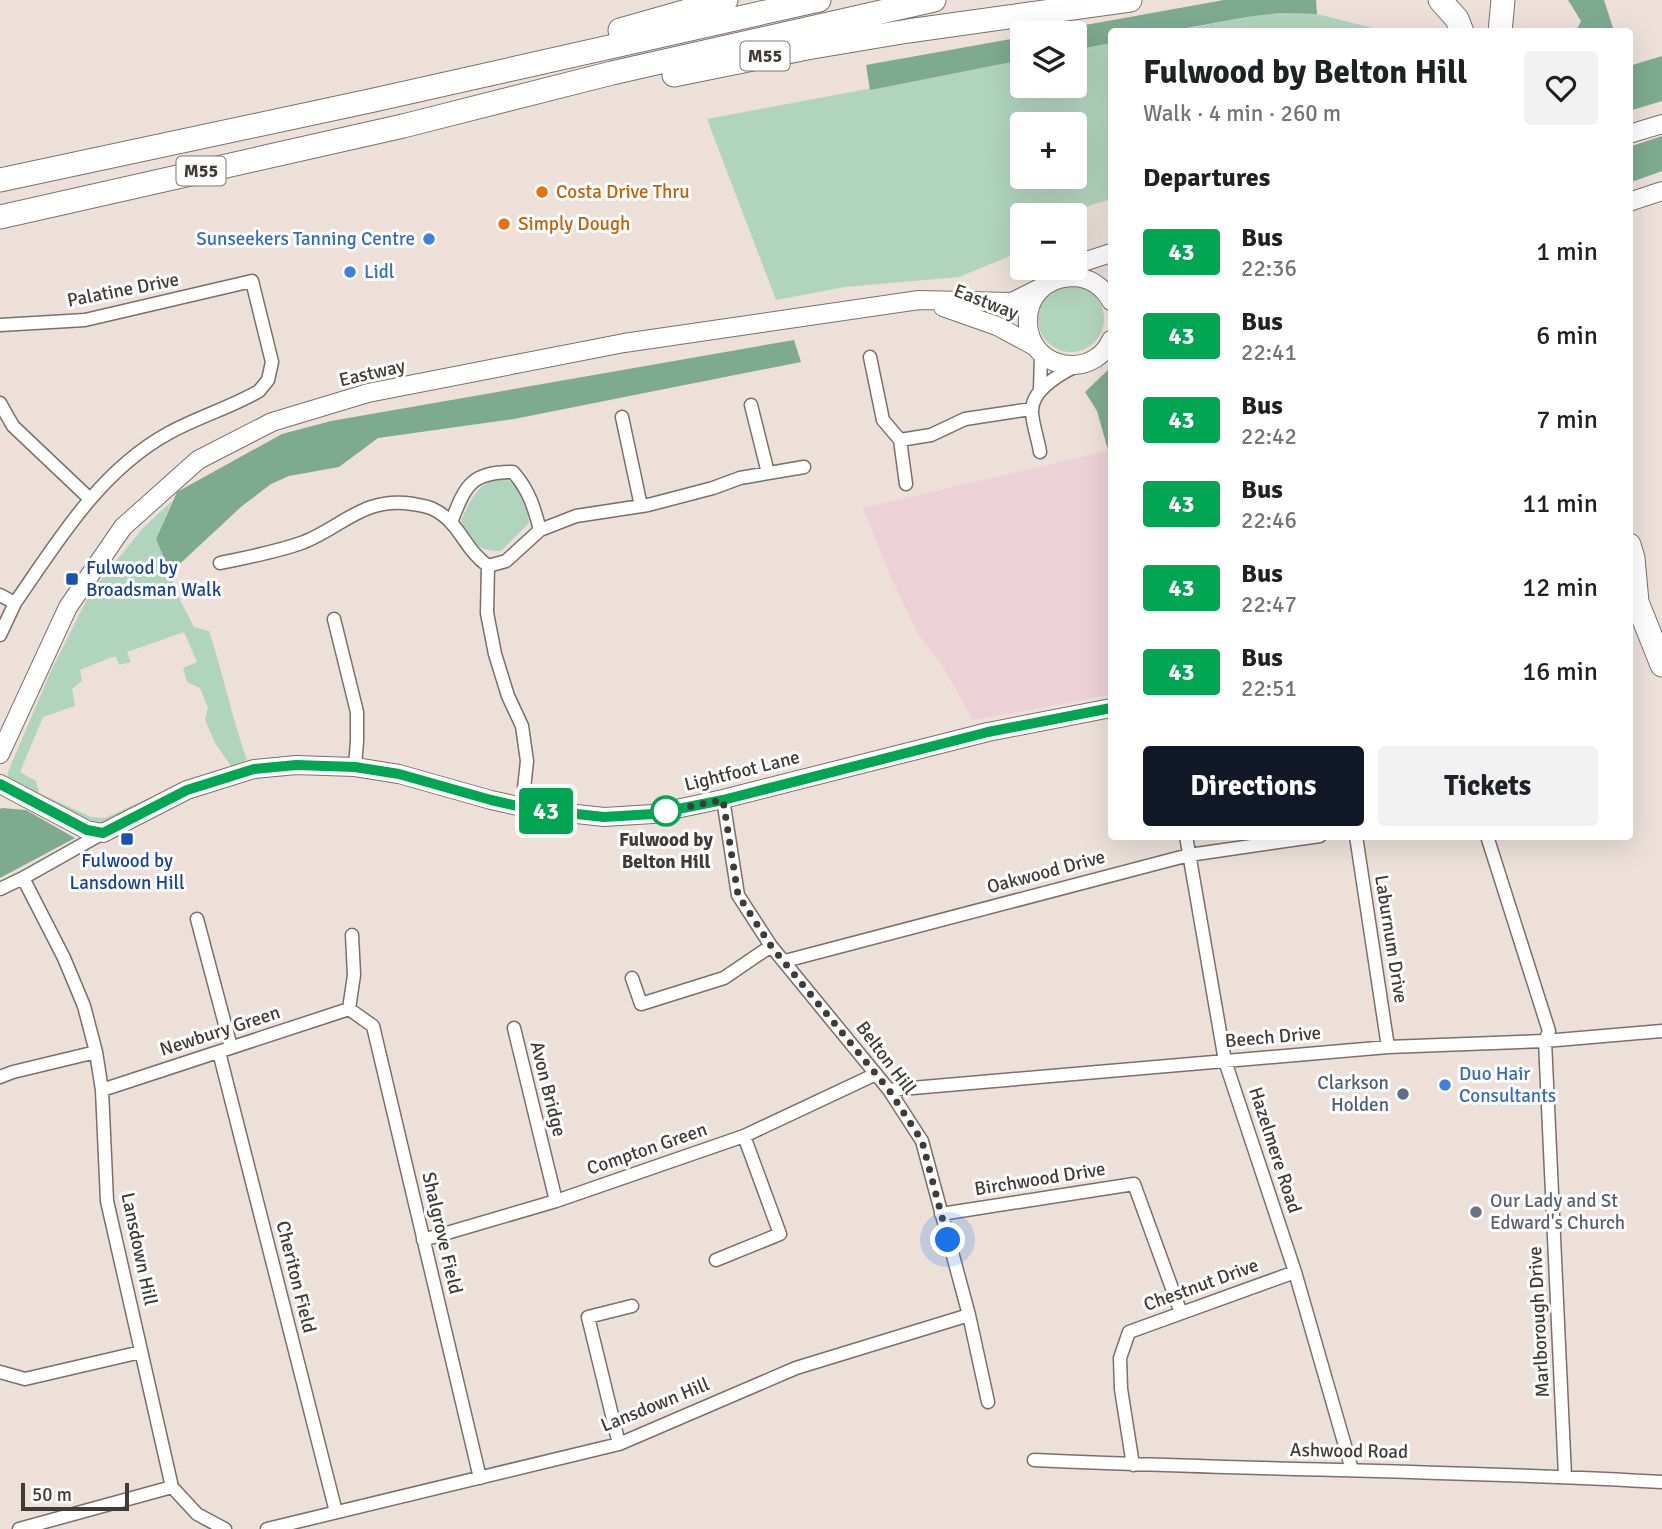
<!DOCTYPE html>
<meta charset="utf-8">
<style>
:root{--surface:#fff;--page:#f2f2f2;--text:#202124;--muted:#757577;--accent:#111827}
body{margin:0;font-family:Signika,sans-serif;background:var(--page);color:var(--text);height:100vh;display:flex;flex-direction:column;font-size:26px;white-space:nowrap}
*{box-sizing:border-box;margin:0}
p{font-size:23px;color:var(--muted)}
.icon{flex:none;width:38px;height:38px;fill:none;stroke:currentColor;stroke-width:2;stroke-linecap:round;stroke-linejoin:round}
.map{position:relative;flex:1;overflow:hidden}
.drawer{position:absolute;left:1108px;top:28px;width:525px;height:812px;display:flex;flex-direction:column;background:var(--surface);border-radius:7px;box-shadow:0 7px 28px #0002}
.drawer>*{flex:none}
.badge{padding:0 14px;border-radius:5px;font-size:24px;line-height:46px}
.fabs{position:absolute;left:1010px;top:21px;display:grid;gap:14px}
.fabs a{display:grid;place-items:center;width:77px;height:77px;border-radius:7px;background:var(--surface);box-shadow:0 7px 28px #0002;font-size:35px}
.scale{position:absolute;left:21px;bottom:18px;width:108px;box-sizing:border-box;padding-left:7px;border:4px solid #403b38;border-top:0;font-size:19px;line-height:24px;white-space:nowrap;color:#403b38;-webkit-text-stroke:5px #fff;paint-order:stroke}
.you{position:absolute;width:35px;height:35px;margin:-18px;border:5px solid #fff;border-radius:50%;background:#1a73e8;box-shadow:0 0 0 10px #1a73e833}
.map>.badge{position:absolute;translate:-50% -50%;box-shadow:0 0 0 4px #fff}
h2{padding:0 35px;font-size:26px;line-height:63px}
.round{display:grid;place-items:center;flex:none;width:74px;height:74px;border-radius:7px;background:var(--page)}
.head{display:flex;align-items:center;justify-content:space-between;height:119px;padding:0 35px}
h1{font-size:33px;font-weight:800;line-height:52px}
.primary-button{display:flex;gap:14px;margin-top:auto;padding:14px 35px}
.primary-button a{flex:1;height:80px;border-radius:7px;background:var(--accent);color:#fff;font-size:28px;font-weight:800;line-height:80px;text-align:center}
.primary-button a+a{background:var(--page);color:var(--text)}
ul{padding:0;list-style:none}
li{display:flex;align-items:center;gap:21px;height:84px;padding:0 35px}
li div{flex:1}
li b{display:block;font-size:26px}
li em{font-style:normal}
li .badge{min-width:77px;font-weight:700;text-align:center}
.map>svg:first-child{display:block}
.education{fill:#ecd1d7}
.green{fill:#b1d4be;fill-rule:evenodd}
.forest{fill:#7eab8f}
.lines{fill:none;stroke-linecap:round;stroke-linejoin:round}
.street-casing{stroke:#7a7069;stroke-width:15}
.secondary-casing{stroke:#7a7069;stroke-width:20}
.highway-casing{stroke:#7a7069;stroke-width:25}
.street{stroke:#fff;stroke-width:12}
.secondary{stroke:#fff;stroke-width:18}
.highway{stroke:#fff;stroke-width:23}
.line-casing{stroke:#fff;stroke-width:16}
.line{stroke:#00a651;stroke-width:10}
.walk{stroke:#403b38;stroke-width:7;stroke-dasharray:0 12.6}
.food-dot{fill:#e8710a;stroke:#fff;stroke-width:2.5}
.shop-dot{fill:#3f7fe0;stroke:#fff;stroke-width:2.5}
.transit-dot{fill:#1a4fb4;stroke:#fff;stroke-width:2.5}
.stop-dot{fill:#fff;stroke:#00a651;stroke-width:3.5}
.service-dot{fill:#5c6f8a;stroke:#fff;stroke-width:2.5}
.worship-dot{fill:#6b7280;stroke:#fff;stroke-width:2.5}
.labels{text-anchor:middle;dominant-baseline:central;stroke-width:6;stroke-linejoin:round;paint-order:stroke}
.shield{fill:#fff;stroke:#797674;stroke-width:2}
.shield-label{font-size:18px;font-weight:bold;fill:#403b38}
.food-label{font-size:19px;fill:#c56008;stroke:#fff;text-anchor:start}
.shop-label{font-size:19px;fill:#366cbe;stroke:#fff;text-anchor:start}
.street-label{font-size:19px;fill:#403b38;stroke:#fff}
.transit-label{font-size:19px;fill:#164399;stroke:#fff;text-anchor:start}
.stop-label{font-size:19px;font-weight:bold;fill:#403b38;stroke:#fff}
.service-label{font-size:19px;fill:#4e5e75;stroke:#fff;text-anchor:end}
.worship-label{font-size:19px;fill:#5b616d;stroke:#fff;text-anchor:start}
</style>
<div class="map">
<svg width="1662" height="1529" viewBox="0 0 1662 1529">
<rect width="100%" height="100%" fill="#ece0d9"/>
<path class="education" d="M 1111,450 L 1111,695 L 973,720 L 942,665 L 918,634 L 892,580 L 863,508 Z"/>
<path class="green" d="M 1280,13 L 1317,14 L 1385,31 L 1170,32 L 1247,17 Z
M 1111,43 L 1111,199 L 1079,209 L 1072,215 L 1022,215 L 1022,251 L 959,277 L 845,287 L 776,300 L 707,119 L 1022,60 L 1022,86 L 1074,86 L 1075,50 ZM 1022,124 L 1074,124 L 1074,177 L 1022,177 Z
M1038 319a33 33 0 1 1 66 0a33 33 0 1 1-66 0Z
M 499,477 C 523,483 527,501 529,523 L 501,551 C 475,551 472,542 461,521 C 470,501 477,484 499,477 Z
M 172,501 L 156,539 L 180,600 L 194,627 L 209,631 C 223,674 232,718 247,760 L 231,766 L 215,743 L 205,720 L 208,708 L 200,688 L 187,682 L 183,668 L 197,662 L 184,632 L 127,652 L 131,662 L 119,665 L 116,657 L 112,657 L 80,670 L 82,681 L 72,689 L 75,706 L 43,717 L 20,772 L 36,781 L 39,793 L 91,817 L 105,818 L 186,781 L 217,773 L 104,823 L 72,816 L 7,779 L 8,772 L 50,673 L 90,593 L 143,528 Z"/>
<path class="forest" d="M 1224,0 L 1316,0 L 1317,14 L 1280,13 L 1247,17 L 1170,31 L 1111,32 L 1111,43 L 1075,50 L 1074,33 L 1041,33 Z
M 1568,0 L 1604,0 L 1614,31 L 1576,31 L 1581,21 Z
M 1022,37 L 1022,60 L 870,90 L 866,65 Z
M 1662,56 L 1662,101 L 1629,111 L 1629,66 Z
M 1662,136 L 1662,171 L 1629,183 L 1629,147 Z
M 794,340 L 801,362 L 514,419 L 378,438 L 339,467 L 289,476 L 271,484 L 242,506 L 170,573 L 156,539 L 177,492 L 282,434 L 331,421 Z
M 1111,369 L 1111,450 L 1108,450 L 1097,411 L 1085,392 L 1108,370 Z
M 2,808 L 26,810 L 75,838 L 0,878 L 0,809 Z"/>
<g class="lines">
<g class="street-casing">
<path id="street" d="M 0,325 L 85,320 L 252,281 L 272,362 L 268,380 L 259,391 C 230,408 197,417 167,434 C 99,472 58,541 15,603
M 870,357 L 883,420 L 900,440 L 931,435 L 965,419 L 1031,409
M 1040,391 L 1041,353
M 0,403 L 13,426 L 90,499
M 751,405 L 768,473
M 622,417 L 641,506
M 900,440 L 906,484
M 1040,452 C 1038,439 1033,426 1032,413 C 1030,390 1060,374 1076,366
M 452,520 C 466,484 472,472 513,472 C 529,490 534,507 540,530
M 220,563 C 248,557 277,552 304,542 C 343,526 365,496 413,504 C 419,505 427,506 433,509 C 461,523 463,548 488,566 L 506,561 L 540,530 L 576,516 L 648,505 L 713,488 L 740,478 L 804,467
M 488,566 L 487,613 L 495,654 L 508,696 L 522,726 L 527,761 L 522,807
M 0,595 L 15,603 L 0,635
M 334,619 L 357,712 L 357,741 L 355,767
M 723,799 L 738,895 L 771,946 L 889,1090 L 922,1141 L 969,1315 L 988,1402
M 1186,836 L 1225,1061 L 1295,1272 L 1352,1470
M 1356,836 L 1388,1047
M 1487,836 L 1549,1031 L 1545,1041 L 1565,1476
M 23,878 L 64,958 L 84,1006 L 96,1052 L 102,1090 L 107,1201 L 172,1487 L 197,1514 L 225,1529
M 0,889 L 23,878 L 103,833
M 197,919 L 231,1047
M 785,961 L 1189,855 L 1320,836
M 632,978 L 641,1004 L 724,978 L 771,946
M 349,1009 L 373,1026 L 480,1478
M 349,1009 L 354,975 L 352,935
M 514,1028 L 556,1201
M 219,1052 L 336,1512
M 0,1077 L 13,1072 L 96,1052
M 102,1090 L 349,1009
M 889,1090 L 1388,1047 L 1545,1041 L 1662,1031
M 941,1214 L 1134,1184 L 1181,1313
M 423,1240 L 556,1201 L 744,1136 L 876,1074
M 716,1260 L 780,1234 L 744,1136
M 0,1372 L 25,1379 L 141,1352
M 619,1444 L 588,1317 L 632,1306
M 1034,1460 C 1243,1470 1453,1470 1662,1482
M 1133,1465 L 1121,1389 L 1120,1358 L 1129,1332 L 1295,1272
M 19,1529 L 172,1487
M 267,1529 L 619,1444 L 796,1368 L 969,1315"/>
</g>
<g class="secondary-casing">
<path id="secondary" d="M 1629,134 L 1662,124
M 1629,202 L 1662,191
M 1074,265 L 1111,253
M 1111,301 C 1103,287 1090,277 1072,277 C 1012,279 1014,365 1073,365 C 1089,365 1105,355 1111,340
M 943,307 L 997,326 L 1036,347
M 0,754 L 68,607 L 123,527 L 198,460 L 272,422 L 368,393 L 624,343 L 919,300 L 1012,302 L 1042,287
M 0,784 L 87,830 L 103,833 L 187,790 L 254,769 L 296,765 L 355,767 L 399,774 L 491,800 L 531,809 L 604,817 L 653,814 L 723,799 L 988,732 L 1111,708"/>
</g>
<g class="highway-casing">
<path id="highway" d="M 1440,0 L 1457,19 L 1462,32
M 620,30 L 726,0
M 1500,32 L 1503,0
M 674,75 L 807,48 L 908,31 L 1130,0
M 0,180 L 374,100 L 819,0
M 0,217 L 403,126 L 612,73 L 934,0
M 1629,545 L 1633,558 L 1637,602
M 1629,590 L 1637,602 L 1662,665"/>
</g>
<use href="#street" class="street"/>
<use href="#secondary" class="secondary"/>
<use href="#highway" class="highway"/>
</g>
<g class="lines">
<g class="line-casing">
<path id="line" d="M 0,784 L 87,830 L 103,833 L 187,790 L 254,769 L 296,765 L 355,767 L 399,774 L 491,800 L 531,809 L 604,817 L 653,814 L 723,800 L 988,732 L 1111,708"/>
</g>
<use href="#line" class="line"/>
<path class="walk" d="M 666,811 L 723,800 L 738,895 L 771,946 L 889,1090 L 922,1141 L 948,1240"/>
</g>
<g class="food-dot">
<circle cx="542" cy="192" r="7"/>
<circle cx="504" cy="224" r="7"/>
</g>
<g class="shop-dot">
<circle cx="429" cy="239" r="7"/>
<circle cx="350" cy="272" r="7"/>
<circle cx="1445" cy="1085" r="7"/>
</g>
<g class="transit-dot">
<rect x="65" y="572" width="14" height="14" rx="3.5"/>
<rect x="120" y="832" width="14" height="14" rx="3.5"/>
</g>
<circle class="stop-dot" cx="666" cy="811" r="14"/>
<circle class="service-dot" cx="1403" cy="1094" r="7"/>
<circle class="worship-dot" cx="1476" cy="1212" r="7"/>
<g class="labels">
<g class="shield">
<rect x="740.5" y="41.5" width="49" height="29" rx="5"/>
<rect x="176.5" y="156.5" width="49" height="29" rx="5"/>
</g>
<g class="shield-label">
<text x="765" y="56">M55</text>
<text x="201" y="171">M55</text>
</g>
<g class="food-label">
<text x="556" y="192">Costa Drive Thru</text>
<text x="518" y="224">Simply Dough</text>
</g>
<g class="shop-label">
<text x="415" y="239" text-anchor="end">Sunseekers Tanning Centre</text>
<text x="364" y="272">Lidl</text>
<text x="1459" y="1074">Duo Hair<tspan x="1459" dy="22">Consultants</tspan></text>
</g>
<g class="street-label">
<text transform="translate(123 290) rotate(-11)">Palatine Drive</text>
<text transform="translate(986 302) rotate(21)">Eastway</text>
<text transform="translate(372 373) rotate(-13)">Eastway</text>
<text transform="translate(742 771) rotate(-14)">Lightfoot Lane</text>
<text transform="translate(1046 872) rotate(-15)">Oakwood Drive</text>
<text transform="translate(1391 939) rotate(81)">Laburnum Drive</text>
<text transform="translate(220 1031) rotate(-18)">Newbury Green</text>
<text transform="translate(1273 1037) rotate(-5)">Beech Drive</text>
<text transform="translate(886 1058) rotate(53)">Belton Hill</text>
<text transform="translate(548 1089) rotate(76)">Avon Bridge</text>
<text transform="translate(647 1149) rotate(-19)">Compton Green</text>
<text transform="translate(1275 1150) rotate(72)">Hazelmere Road</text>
<text transform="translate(1040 1179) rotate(-9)">Birchwood Drive</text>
<text transform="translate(442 1233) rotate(77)">Shalgrove Field</text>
<text transform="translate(139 1249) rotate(78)">Lansdown Hill</text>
<text transform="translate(296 1277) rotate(76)">Cheriton Field</text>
<text transform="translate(1201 1285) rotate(-20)">Chestnut Drive</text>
<text transform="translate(1539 1322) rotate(-93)">Marlborough Drive</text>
<text transform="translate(655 1405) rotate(-22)">Lansdown Hill</text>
<text transform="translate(1349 1451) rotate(1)">Ashwood Road</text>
</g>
<g class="transit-label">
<text x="86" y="568">Fulwood by<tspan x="86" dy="22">Broadsman Walk</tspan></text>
<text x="127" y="861" text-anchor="middle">Fulwood by<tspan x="127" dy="22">Lansdown Hill</tspan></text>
</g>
<g class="stop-label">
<text x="666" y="840">Fulwood by<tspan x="666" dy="22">Belton Hill</tspan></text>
</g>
<g class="service-label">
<text x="1389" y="1083">Clarkson<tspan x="1389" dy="22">Holden</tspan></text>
</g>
<g class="worship-label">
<text x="1490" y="1201">Our Lady and St<tspan x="1490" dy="22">Edward's Church</tspan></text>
</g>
</g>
</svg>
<div class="fabs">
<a><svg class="icon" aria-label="layers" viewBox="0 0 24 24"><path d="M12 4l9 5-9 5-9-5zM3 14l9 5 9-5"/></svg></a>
<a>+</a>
<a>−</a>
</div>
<div class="scale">50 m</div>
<div class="you" style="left:948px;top:1240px"></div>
<b class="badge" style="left:546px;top:811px;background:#00a651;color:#fff">43</b>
<section class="drawer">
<div class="head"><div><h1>Fulwood by Belton Hill</h1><p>Walk · 4 min · 260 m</p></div><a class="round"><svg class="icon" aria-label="heart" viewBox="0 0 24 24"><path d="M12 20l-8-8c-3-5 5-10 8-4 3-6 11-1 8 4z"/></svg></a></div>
<h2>Departures</h2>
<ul>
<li><span class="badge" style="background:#00a651;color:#fff">43</span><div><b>Bus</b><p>22:36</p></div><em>1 min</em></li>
<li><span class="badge" style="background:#00a651;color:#fff">43</span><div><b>Bus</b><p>22:41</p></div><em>6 min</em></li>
<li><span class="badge" style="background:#00a651;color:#fff">43</span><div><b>Bus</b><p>22:42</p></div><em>7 min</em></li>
<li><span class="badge" style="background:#00a651;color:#fff">43</span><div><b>Bus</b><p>22:46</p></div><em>11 min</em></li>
<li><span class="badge" style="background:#00a651;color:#fff">43</span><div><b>Bus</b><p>22:47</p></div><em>12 min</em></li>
<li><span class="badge" style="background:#00a651;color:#fff">43</span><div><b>Bus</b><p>22:51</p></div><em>16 min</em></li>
</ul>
<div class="primary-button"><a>Directions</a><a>Tickets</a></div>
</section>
</div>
